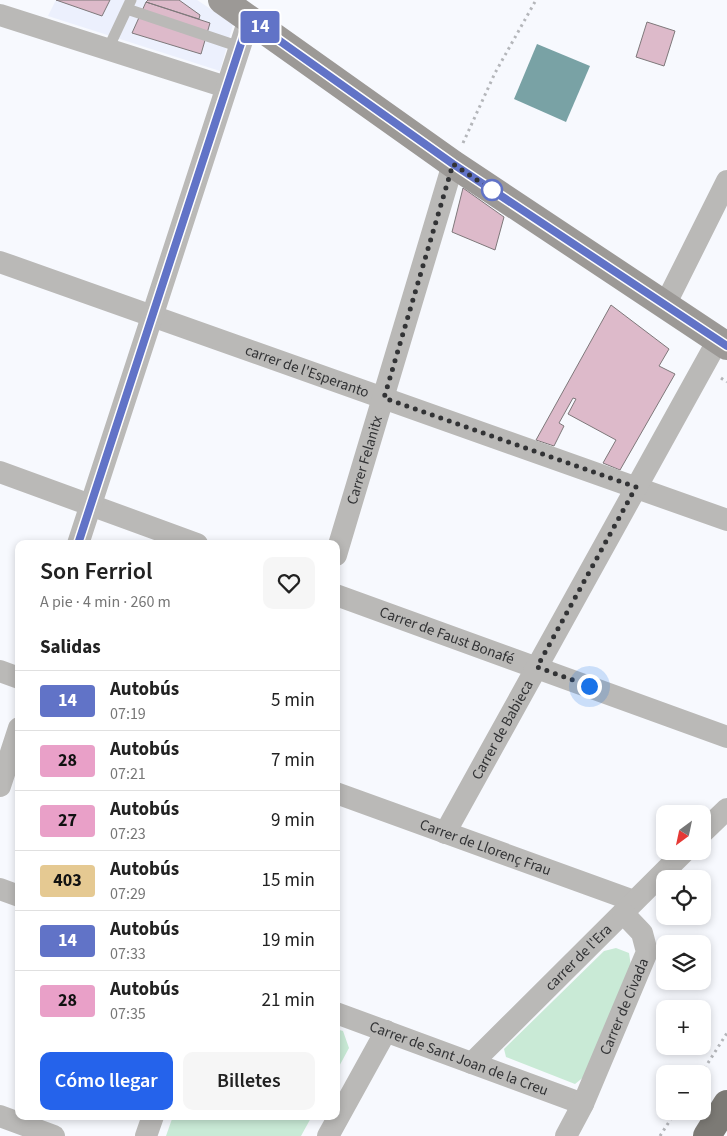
<!DOCTYPE html>
<html lang="es">
<meta charset="utf-8">
<style>
:root{--surface:#fff;--page:#f6f6f6;--text:#222;--muted:#767676;--line:#e0e0e0;--accent:#2563eb}
body{margin:0;font-family:"Source Sans 3",sans-serif;background:var(--page);color:var(--text);height:100vh;display:flex;flex-direction:column;font-size:19px;white-space:nowrap}
*{box-sizing:border-box;margin:0}
p{font-size:16px;color:var(--muted)}
.icon{flex:none;width:28px;height:28px;fill:none;stroke:currentColor;stroke-width:2;stroke-linecap:round;stroke-linejoin:round}
.map{position:relative;flex:1;overflow:hidden}
.sheet{position:absolute;left:15px;top:540px;width:325px;height:580px;display:flex;flex-direction:column;background:var(--surface);border-radius:10px;box-shadow:0 2px 8px #0003}
.sheet>*{flex:none}
.badge{padding:0 10px;border-radius:4px;font-size:18px;line-height:32px}
.needle{width:32px;rotate:213deg}
.tools{position:absolute;left:656px;top:805px;display:grid;gap:10px}
.tools a{display:grid;place-items:center;width:55px;height:55px;border-radius:10px;background:var(--surface);box-shadow:0 2px 8px #0003;font-size:25px}
.you{position:absolute;width:25px;height:25px;margin:-12px;border:4px solid #fff;border-radius:50%;background:#1a73e8;box-shadow:0 0 0 8px #1a73e833}
.map>.badge{position:absolute;translate:-50% -50%;box-shadow:0 0 0 2px #fff}
h2{padding:0 25px;font-size:19px;line-height:45px}
.round{display:grid;place-items:center;flex:none;width:52px;height:52px;border-radius:10px;background:var(--page)}
.overview{display:flex;align-items:center;justify-content:space-between;height:85px;padding:0 25px}
h1{font-size:24px;font-weight:600;line-height:38px}
.cta{display:flex;gap:10px;margin-top:auto;padding:10px 25px}
.cta a{flex:1;height:58px;border-radius:10px;background:var(--accent);color:#fff;font-size:20px;font-weight:600;line-height:58px;text-align:center}
.cta a+a{background:var(--page);color:var(--text)}
ul{padding:0;list-style:none}
li{display:flex;align-items:center;gap:15px;height:60px;padding:0 25px;border-top:1px solid var(--line)}
li div{flex:1}
li b{display:block;font-size:19px}
li em{font-style:normal}
li .badge{min-width:55px;font-weight:700;text-align:center}
.map>svg:first-child{display:block}
.built{fill:#ecf0fd}
.green{fill:#c9ead6}
.water{fill:#79a2a5}
.building{fill:#ddbaca;stroke:#7e787a}
.lines{fill:none;stroke-linecap:round;stroke-linejoin:round}
.path{stroke:#b4b6ba;stroke-width:3;stroke-dasharray:2.5 4;stroke-linecap:butt}
.service{stroke:#bab9b7;stroke-width:11}
.minor{stroke:#bab9b7;stroke-width:22}
.secondary{stroke:#9c9996;stroke-width:28}
.trunk{stroke:#7c7a75;stroke-width:28}
.line-casing{stroke:#fff;stroke-width:11}
.line{stroke:#6173c7;stroke-width:8}
.walk{stroke:#323335;stroke-width:5;stroke-dasharray:0 9}
.stop-dot{fill:#fff;stroke:#6173c7;stroke-width:2.5}
.labels{text-anchor:middle;dominant-baseline:central;stroke-width:4;stroke-linejoin:round;paint-order:stroke}
.street-label{font-size:15px;fill:#323335;stroke:#f7f9fe}
</style>
<div class="map">
<svg width="727" height="1136" viewBox="0 0 727 1136">
<rect width="100%" height="100%" fill="#f7f9fe"/>
<path class="built" d="M 56,0 L 197,0 L 233,24 L 220,71 L 48,16 Z"/>
<path class="green" d="M 616,948 L 629,953 L 631,966 L 585,1076 L 575,1084 L 506,1057 L 504,1049 L 604,951 Z
M 336,1029 L 343,1031 L 349,1048 L 336,1072 Z
M 173,1116 L 312,1116 L 301,1136 L 166,1136 Z"/>
<path class="water" d="M 537,44 L 590,66 L 566,122 L 514,99 Z"/>
<path class="building" d="M 56,0 L 110,0 L 102,16 Z
M 148,0 L 179,0 L 200,15 L 199,19 L 146,2 Z
M 146,2 L 210,23 L 201,54 L 132,33 Z
M 647,22 L 675,31 L 664,66 L 636,57 Z
M 463,188 L 504,217 L 495,250 L 452,232 Z
M 611,305 L 669,349 L 659,366 L 675,374 L 620,470 L 603,463 L 616,440 L 568,414 L 576,399 L 573,398 L 559,423 L 564,426 L 554,446 L 536,440 Z"/>
<g class="lines">
<path class="path" d="M 463,143 L 495,73 L 536,0
M 721,378 L 727,382
M 701,1074 L 727,1033
M 660,1136 L 676,1111"/>
<path class="service" d="M 127,9 L 240,47
M 108,49 L 131,0"/>
<g class="minor">
<path d="M 0,15 L 226,87"/>
<path id="s1" d="M 0,262 L 727,520"/>
<path d="M 665,305 L 727,181"/>
<path d="M 0,472 L 197,544"/>
<path d="M 78,544 L 249,19"/>
<path id="s2" d="M 336,555 L 453,164"/>
<path id="s3" d="M 336,595 L 727,737"/>
<path d="M 0,671 L 19,678"/>
<path d="M 0,786 L 19,728"/>
<path id="s4" d="M 336,793 L 634,901"/>
<path id="s5" d="M 445,833 L 718,340"/>
<path d="M 702,833 L 727,809"/>
<path d="M 0,889 L 19,896"/>
<path id="s6" d="M 336,1013 L 583,1104"/>
<path id="s7" d="M 472,1063 L 685,851"/>
<path d="M 0,1116 L 54,1136"/>
<path d="M 146,1136 L 153,1116"/>
<path d="M 328,1136 L 386,1031"/>
<path id="s8" d="M 566,1136 L 583,1104 L 647,952 L 642,933 L 623,913"/>
</g>
<path class="secondary" d="M 222,0 L 453,164 L 727,346"/>
<path class="trunk" d="M 707,1136 L 727,1104"/>
</g>
<g class="lines">
<g class="line-casing">
<path id="line" d="M 78,544 L 249,19 L 453,164 L 727,346"/>
</g>
<use href="#line" class="line"/>
<path class="walk" d="M 492,190 L 453,164 L 384,398 L 636,487 L 537,667 L 589,686"/>
</g>
<circle class="stop-dot" cx="492" cy="190" r="10"/>
<g class="labels">
<g class="street-label">
<text stroke="none"><textPath href="#s1" startOffset="326">carrer de l'Esperanto</textPath></text>
<text stroke="none"><textPath href="#s2" startOffset="99">Carrer Felanitx</textPath></text>
<text stroke="none"><textPath href="#s3" startOffset="118">Carrer de Faust Bonafé</textPath></text>
<text stroke="none"><textPath href="#s5" startOffset="118">Carrer de Babieca</textPath></text>
<text stroke="none"><textPath href="#s4" startOffset="159">Carrer de Llorenç Frau</textPath></text>
<text stroke="none"><textPath href="#s7" startOffset="150">carrer de l'Era</textPath></text>
<text stroke="none"><textPath href="#s8" startOffset="142">Carrer de Civada</textPath></text>
<text stroke="none"><textPath href="#s6" startOffset="131">Carrer de Sant Joan de la Creu</textPath></text>
</g>
</g>
</svg>
<div class="tools">
<a><svg class="needle" viewBox="-14 -14 28 28"><path d="M0-13l5 13h-10z" fill="#e53935"/><path d="M0 13l5-13h-10z" fill="#767676"/></svg></a>
<a><svg class="icon" aria-label="locate" viewBox="0 0 24 24"><circle cx="12" cy="12" r="6"/><path d="M12 2v4M12 18v4M2 12h4M18 12h4"/></svg></a>
<a><svg class="icon" aria-label="layers" viewBox="0 0 24 24"><path d="M12 4l9 5-9 5-9-5zM3 14l9 5 9-5"/></svg></a>
<a>+</a>
<a>−</a>
</div>
<div class="you" style="left:589px;top:686px"></div>
<b class="badge" style="left:260px;top:27px;background:#6173c7;color:#fff">14</b>
<section class="sheet">
<div class="overview"><div><h1>Son Ferriol</h1><p>A pie · 4 min · 260 m</p></div><a class="round"><svg class="icon" aria-label="heart" viewBox="0 0 24 24"><path d="M12 20l-8-8c-3-5 5-10 8-4 3-6 11-1 8 4z"/></svg></a></div>
<h2>Salidas</h2>
<ul>
<li><span class="badge" style="background:#6173c7;color:#fff">14</span><div><b>Autobús</b><p>07:19</p></div><em>5 min</em></li>
<li><span class="badge" style="background:#e9a0c8;color:#111">28</span><div><b>Autobús</b><p>07:21</p></div><em>7 min</em></li>
<li><span class="badge" style="background:#e9a0c8;color:#111">27</span><div><b>Autobús</b><p>07:23</p></div><em>9 min</em></li>
<li><span class="badge" style="background:#e5c992;color:#111">403</span><div><b>Autobús</b><p>07:29</p></div><em>15 min</em></li>
<li><span class="badge" style="background:#6173c7;color:#fff">14</span><div><b>Autobús</b><p>07:33</p></div><em>19 min</em></li>
<li><span class="badge" style="background:#e9a0c8;color:#111">28</span><div><b>Autobús</b><p>07:35</p></div><em>21 min</em></li>
</ul>
<div class="cta"><a>Cómo llegar</a><a>Billetes</a></div>
</section>
</div>
